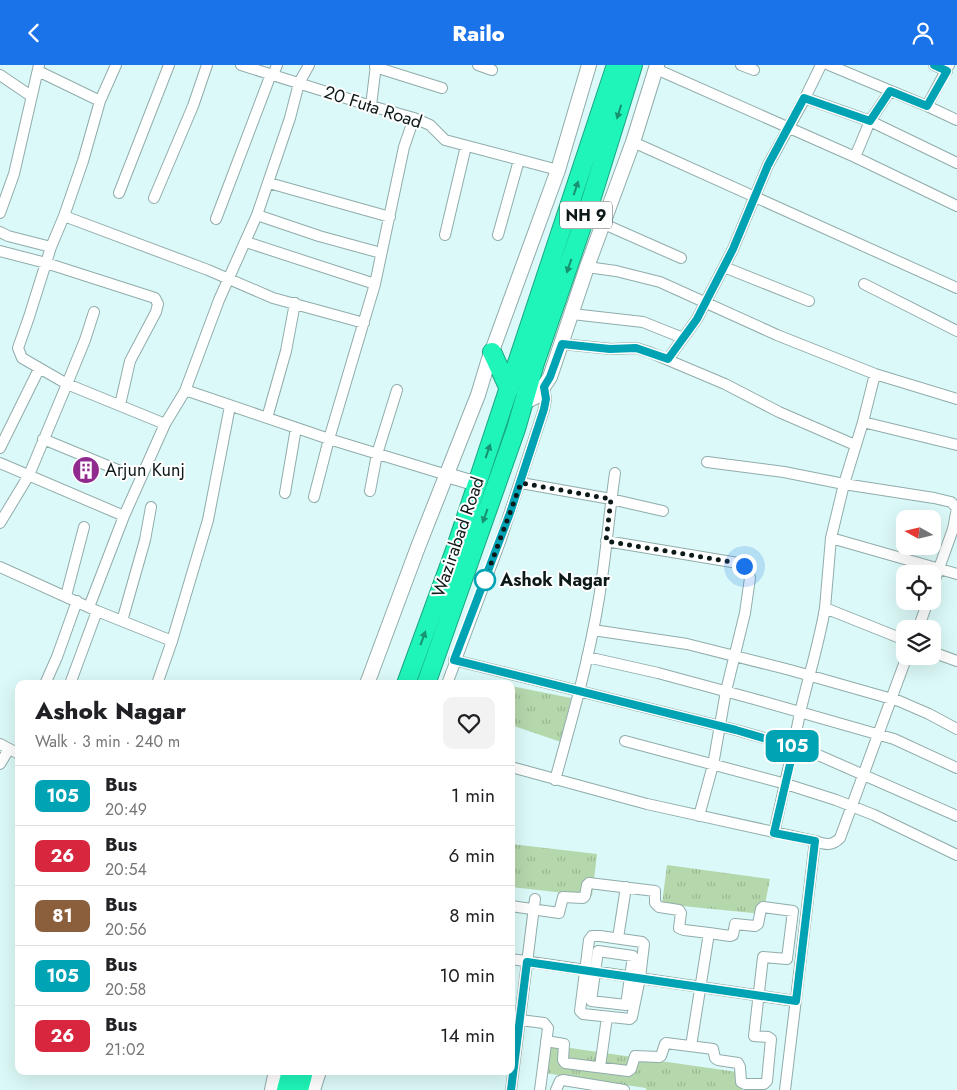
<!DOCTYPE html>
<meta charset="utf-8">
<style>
:root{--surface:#fff;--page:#f2f2f2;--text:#202124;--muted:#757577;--line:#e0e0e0;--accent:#1a73e8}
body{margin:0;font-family:Jost,sans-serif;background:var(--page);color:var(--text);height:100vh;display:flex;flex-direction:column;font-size:19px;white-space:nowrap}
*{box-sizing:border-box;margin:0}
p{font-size:16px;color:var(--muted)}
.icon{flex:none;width:28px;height:28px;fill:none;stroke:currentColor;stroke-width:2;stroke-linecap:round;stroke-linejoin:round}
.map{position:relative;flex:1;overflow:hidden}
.details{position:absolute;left:15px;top:615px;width:500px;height:395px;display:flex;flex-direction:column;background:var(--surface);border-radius:10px;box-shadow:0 5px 20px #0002}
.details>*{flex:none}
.badge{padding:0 10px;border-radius:8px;font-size:18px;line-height:32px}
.needle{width:32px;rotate:278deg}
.buttons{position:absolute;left:896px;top:445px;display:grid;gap:10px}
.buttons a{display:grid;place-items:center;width:45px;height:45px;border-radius:10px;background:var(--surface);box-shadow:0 5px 20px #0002;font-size:25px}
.you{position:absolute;width:25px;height:25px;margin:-12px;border:4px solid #fff;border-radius:50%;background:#1a73e8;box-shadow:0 0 0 8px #1a73e833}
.map>.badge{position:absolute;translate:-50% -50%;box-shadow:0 0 0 2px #fff}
.round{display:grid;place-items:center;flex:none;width:52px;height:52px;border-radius:10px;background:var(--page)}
.head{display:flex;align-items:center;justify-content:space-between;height:85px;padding:0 20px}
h1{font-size:24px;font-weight:800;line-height:38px}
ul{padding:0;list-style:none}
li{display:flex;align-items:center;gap:15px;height:60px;padding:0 20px;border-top:1px solid var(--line)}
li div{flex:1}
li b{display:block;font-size:19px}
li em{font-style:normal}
li .badge{min-width:55px;font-weight:700;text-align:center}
header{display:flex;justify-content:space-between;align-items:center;height:65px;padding:0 20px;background:var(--accent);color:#fff;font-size:22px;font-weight:800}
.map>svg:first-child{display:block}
.park{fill:url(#park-tufts)}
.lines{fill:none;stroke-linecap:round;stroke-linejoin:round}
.street-casing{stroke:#90acab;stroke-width:12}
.secondary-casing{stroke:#90acab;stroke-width:16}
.highway-casing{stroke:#19a880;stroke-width:20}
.street{stroke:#fff;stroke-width:10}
.secondary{stroke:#fff;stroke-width:14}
.highway{stroke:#1ff5b8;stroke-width:18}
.oneway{fill:#179270}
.line-casing{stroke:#fff;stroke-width:11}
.line{stroke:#00a3b4;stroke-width:8}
.walk{stroke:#0e1919;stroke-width:5;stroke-dasharray:0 9}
.stop-dot{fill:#fff;stroke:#00a3b4;stroke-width:2.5}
.labels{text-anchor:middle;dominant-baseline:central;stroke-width:4;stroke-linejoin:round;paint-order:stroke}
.shield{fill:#fff;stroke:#565e5e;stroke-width:1}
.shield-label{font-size:16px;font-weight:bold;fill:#0e1919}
.street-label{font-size:18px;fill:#0e1919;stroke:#fff}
.poi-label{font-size:18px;fill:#0e1919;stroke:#fff;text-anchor:start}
.stop-label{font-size:18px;font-weight:bold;fill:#0e1919;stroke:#fff;text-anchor:start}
</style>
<header><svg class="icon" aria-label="back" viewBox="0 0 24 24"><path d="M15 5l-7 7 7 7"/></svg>Railo<svg class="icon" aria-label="person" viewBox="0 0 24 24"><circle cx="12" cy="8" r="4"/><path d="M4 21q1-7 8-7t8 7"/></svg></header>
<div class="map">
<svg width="957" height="1025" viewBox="0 0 957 1025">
<defs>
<pattern id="park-tufts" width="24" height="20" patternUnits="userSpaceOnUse" patternTransform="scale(1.25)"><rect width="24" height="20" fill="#b5d7ac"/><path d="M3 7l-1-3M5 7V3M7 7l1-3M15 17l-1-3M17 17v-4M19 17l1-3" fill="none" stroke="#9ab893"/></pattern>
</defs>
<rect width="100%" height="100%" fill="#dbf9f8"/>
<path class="park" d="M 511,621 L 571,633 L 561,677 L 511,660 Z
M 511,779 L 597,789 L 592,831 L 511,822 Z
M 667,800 L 770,814 L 763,849 L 662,839 Z
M 542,974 L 563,982 L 744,1008 L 742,1025 L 646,1025 L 646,1023 L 538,1007 Z"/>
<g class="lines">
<g class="street-casing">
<path id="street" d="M 241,0 L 371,41 L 414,53 L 430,60 L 445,75 L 558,105
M 478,0 L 492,5
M 741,0 L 754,5
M 829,0 L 927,41 L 957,55
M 934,0 L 947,6
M 375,2 L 442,23
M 656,4 L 855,92 L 957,141
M 38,6 L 100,36
M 0,10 L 31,31
M 273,10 L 277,0
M 805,33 L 870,56 L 957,98
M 371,41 L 376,0
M 927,41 L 949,0
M 633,77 L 957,223
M 855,92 L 870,56 L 890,26
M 269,118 L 390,152
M 119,128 L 169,0
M 154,133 L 193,41 L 207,0
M 0,148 L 14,109 L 39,0
M 257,150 L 319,171 L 381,188
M 64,151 L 208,205 L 273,233 L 364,258
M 216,154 L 271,9
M 604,159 L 681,193
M 0,167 L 8,171 L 51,182
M 445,170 L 466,81
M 498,170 L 519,95
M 246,177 L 375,219
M 0,186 L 46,198 L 155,233 L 158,239 L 156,247 L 130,296 L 120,340
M 587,202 L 616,206 L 660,217 L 777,270 L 875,309 L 957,334
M 724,202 L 809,236
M 864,219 L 957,266
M 94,247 L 85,275 L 67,319 L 22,293 L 18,283 L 29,252 L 51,182 L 64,151 L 83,96 L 100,36 L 116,0
M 572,249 L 643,257 L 683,273
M 562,279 L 611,284 L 636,283 L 649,287 L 725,319 L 779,347 L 855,380
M 668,294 L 697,254 L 733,184 L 768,100 L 805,33 L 821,0
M 875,309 L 863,357 L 844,419 L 831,473 L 825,543 L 905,575
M 185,326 L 219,235 L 257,150 L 290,53 L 299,18 L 309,0
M 267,353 L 286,286 L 295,238
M 863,357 L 957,380
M 43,374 L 118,405
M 0,383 L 39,304
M 707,397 L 784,407 L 844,419 L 934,433 L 951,437 L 957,443 L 953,464 L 932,523
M 0,398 L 124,451
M 521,418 L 611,434 L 663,446
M 370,426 L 377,389 L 397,325
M 285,428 L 296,363
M 314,432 L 329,374 L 375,219 L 404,82 L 414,53
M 0,458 L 29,410 L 67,319 L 165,359 L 185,326 L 191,327 L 329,374 L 447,410
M 831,473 L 957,509
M 606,476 L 738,498 L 748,505 L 750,513 L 745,548 L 726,626 L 713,700 L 699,751
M 0,502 L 97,546 L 172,576
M 66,531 L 84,462
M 89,542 L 124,451 L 165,359
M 122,556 L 145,475 L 151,442
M 918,564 L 928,536
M 593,565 L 687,579 L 790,605 L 899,636 L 929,649 L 957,664
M 932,587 L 957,596
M 587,592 L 658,608 L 754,634 L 894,674 L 957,703
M 454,595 L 736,665 L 809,686 L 957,751
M 45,619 L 57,592 L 77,536
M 70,619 L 97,546
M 157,619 L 172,576 L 208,455 L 230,341
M 447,619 L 500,477 L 544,344 L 546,334 L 544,323
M 625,676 L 786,719 L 836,735 L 874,750 L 957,790
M 0,679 L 19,689
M 0,699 L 9,684
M 511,702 L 647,739 L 815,776 L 785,1025
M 555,715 C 572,654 589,595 599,533 C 606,491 609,449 615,408
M 774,768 C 783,728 792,688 800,648 C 808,613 819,579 825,543
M 815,776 C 826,780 832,781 840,773 L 907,591
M 511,841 L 559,848 L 563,832 L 583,833 L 585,831 L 587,820 L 589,818 L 655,826 L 655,838 L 659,842 L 679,845 L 681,848 L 679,863 L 684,865 L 709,868 L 691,981
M 592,871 L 600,871 L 642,877 L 644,879 L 640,913 L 632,952 L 630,954 L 583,949 L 580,946 L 589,875 Z
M 618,873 L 626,822
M 598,886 L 633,891 L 626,940 L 591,936 Z
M 511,894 L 795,936
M 520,955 L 544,958 L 548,963 L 540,1025
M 546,976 L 564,979 L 563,995 L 565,998 L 628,1006 L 631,1004 L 635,991 L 659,992 L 661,991 L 665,979 L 666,978 L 713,984 L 715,993 L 718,995 L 738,998 L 740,1002 L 741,1017 L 745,1019 L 764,1019 L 767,1016 L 771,974 L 768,972 L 754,971 L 763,892 L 787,894 L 793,846 L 763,842 L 761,844 L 758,859 L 755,861 L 735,859 L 733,870 L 730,871 L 709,868
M 600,1002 L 607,952
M 511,1025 L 535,834
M 556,1025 L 560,1016 L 563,1015 L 624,1025"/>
</g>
<g class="secondary-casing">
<path id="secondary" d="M 523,338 L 537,331 L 550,312 L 587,202 L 633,77 L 657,0
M 447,410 L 477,419
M 367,619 L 418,482 L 478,330 L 488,297 L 558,105 L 589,0
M 272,1025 L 276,1006
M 313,1025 L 319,1006"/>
</g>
<g class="highway-casing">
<path id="highway" d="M 492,287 L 509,324
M 406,619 L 455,485 L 616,0
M 426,619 L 516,364 L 535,298 L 591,135 L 633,0
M 286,1025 L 291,1006
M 299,1025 L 304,1006"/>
</g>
<use href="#street" class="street"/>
<use href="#secondary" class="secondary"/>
<use href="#highway" class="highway"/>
</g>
<defs><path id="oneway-solid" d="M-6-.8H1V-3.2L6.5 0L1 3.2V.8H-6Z" transform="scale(1.25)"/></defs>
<g class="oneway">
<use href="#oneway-solid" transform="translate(619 47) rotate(107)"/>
<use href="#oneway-solid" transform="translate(576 123) rotate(-72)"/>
<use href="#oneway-solid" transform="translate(569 201) rotate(109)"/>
<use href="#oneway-solid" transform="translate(488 386) rotate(-71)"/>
<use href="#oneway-solid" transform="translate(485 451) rotate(110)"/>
<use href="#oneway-solid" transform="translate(423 573) rotate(-70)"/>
</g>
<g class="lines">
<g class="line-casing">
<path id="line" d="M 511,1025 L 527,897 L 796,936 L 815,776 L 774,768 L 794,682 L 736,665 L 454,595 L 510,448 L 544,344 L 546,334 L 544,322 L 550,312 L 562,279 L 610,284 L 636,283 L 668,294 L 697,254 L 733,184 L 768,100 L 804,33 L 870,56 L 890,26 L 927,41 L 947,6 L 934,0"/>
</g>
<use href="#line" class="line"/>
<path class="walk" d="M 485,515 L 521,418 L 611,434 L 606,476 L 738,498 L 744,501"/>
</g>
<defs>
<g id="building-disc" transform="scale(1.4375)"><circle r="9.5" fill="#912a8f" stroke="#fff"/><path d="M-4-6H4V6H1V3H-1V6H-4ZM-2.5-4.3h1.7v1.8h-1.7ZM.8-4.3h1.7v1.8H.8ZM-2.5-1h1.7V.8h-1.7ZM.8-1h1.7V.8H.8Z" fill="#fff"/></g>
</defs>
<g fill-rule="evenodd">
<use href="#building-disc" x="86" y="405"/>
</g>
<circle class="stop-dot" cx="485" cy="515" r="10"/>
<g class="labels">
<rect class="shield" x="560" y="136.5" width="52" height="27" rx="4"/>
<g class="shield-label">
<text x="586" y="150">NH 9</text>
</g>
<g class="street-label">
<text transform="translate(373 42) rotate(18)">20 Futa Road</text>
<text transform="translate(458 472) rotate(-71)">Wazirabad Road</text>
</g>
<g class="poi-label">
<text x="105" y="405">Arjun Kunj</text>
</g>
<g class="stop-label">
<text x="500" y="515">Ashok Nagar</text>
</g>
</g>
</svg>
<div class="buttons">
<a><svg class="needle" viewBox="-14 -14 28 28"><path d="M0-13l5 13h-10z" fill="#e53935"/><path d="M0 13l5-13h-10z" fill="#757577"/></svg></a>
<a><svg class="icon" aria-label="locate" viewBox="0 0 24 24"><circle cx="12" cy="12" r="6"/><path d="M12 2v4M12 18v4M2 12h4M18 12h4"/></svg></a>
<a><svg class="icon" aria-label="layers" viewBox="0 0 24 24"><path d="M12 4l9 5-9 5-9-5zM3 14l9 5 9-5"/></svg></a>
</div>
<div class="you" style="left:744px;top:501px"></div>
<b class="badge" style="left:792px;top:681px;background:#00a3b4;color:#fff">105</b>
<section class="details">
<div class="head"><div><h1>Ashok Nagar</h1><p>Walk · 3 min · 240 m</p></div><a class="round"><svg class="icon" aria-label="heart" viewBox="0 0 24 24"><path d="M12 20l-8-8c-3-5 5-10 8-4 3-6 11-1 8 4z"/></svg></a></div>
<ul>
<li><span class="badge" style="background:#00a3b4;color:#fff">105</span><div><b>Bus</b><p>20:49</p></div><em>1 min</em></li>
<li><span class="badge" style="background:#d7263d;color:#fff">26</span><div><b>Bus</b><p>20:54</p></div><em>6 min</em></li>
<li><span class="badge" style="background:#8b5e3c;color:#fff">81</span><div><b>Bus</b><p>20:56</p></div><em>8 min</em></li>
<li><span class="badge" style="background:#00a3b4;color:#fff">105</span><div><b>Bus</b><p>20:58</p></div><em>10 min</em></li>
<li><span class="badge" style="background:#d7263d;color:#fff">26</span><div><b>Bus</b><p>21:02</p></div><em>14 min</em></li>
</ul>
</section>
</div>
